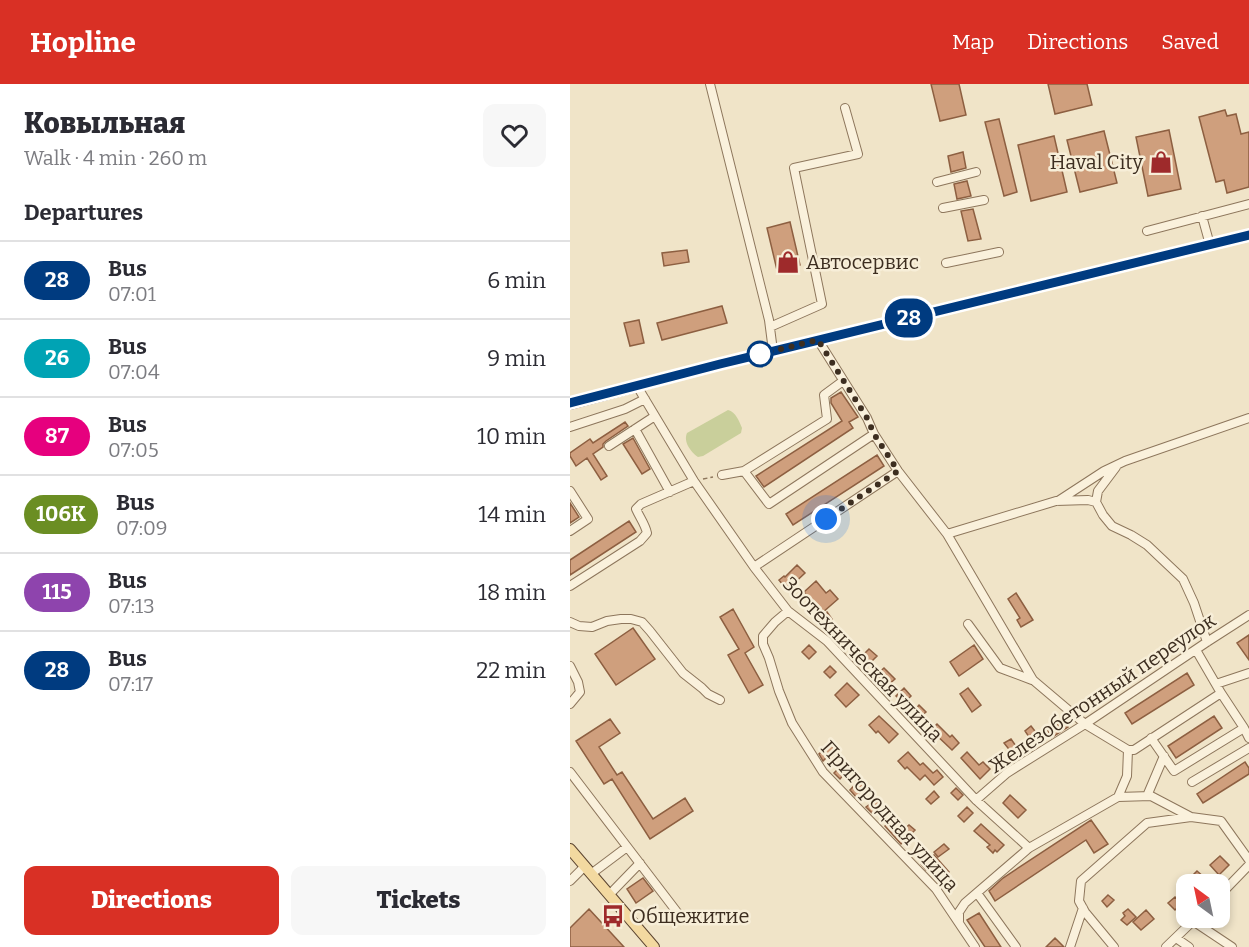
<!DOCTYPE html>
<meta charset="utf-8">
<style>
:root{--surface:#fff;--page:#f7f7f7;--text:#2b2b33;--muted:#7c7c81;--line:#e1e1e2;--accent:#d93025}
body{margin:0;font-family:Bitter,serif;background:var(--page);color:var(--text);height:100vh;display:flex;flex-direction:column;font-size:22px;white-space:nowrap}
*{box-sizing:border-box;margin:0}
p{font-size:20px;color:var(--muted)}
.icon{flex:none;width:33px;height:33px;fill:none;stroke:currentColor;stroke-width:2;stroke-linecap:round;stroke-linejoin:round}
.map{position:relative;flex:1;overflow:hidden}
.side{display:flex;flex-direction:column;background:var(--surface);width:570px}
.side>*{flex:none}
.badge{padding:0 12px;border-radius:20px;font-size:21px;line-height:39px}
.needle{width:39px;rotate:327deg}
.tools{position:absolute;left:606px;top:790px;display:grid;gap:12px}
.tools a{display:grid;place-items:center;width:54px;height:54px;border-radius:12px;background:var(--surface);box-shadow:0 3px 9px #0003;font-size:30px}
.you{position:absolute;width:30px;height:30px;margin:-15px;border:4px solid #fff;border-radius:50%;background:#1a73e8;box-shadow:0 0 0 9px #1a73e833}
.map>.badge{position:absolute;translate:-50% -50%;box-shadow:0 0 0 3px #fff}
h2{padding:0 24px;font-size:22px;line-height:54px}
.round{display:grid;place-items:center;flex:none;width:63px;height:63px;border-radius:12px;background:var(--page)}
.head{display:flex;align-items:center;justify-content:space-between;height:102px;padding:0 24px}
h1{font-size:28px;font-weight:800;line-height:45px}
.button{display:flex;gap:12px;margin-top:auto;padding:12px 24px}
.button a{flex:1;height:69px;border-radius:12px;background:var(--accent);color:#fff;font-size:24px;font-weight:800;line-height:69px;text-align:center}
.button a+a{background:var(--page);color:var(--text)}
ul{padding:0;list-style:none}
li{display:flex;align-items:center;gap:18px;height:78px;padding:0 24px;border-top:2px solid var(--line)}
li div{flex:1}
li b{display:block;font-size:22px}
li em{font-style:normal}
li .badge{min-width:66px;font-weight:700;text-align:center}
header{display:flex;align-items:center;gap:36px;box-sizing:border-box;height:84px;padding:0 30px;background:var(--accent);color:#fff}
header strong{font-size:28px}
nav{display:flex;gap:33px;margin-inline-start:auto;font-size:21px}
main{display:flex;flex:1;min-height:0}
.map>svg:first-child{display:block}
.green{fill:#c9cf9b}
.building{fill:#cf9f7d;stroke:#8d5f41;stroke-width:1.5}
.lines{fill:none;stroke-linecap:round;stroke-linejoin:round}
.minor-casing{stroke:#8d765c;stroke-width:10}
.major-casing{stroke:#5b4430;stroke-width:12}
.path{stroke:#8d765c;stroke-width:1.5;stroke-dasharray:4.5 3;stroke-linecap:butt}
.minor{stroke:#faf1dc;stroke-width:8}
.major{stroke:#f3d9a0;stroke-width:10}
.line-casing{stroke:#fff;stroke-width:14}
.line{stroke:#003b80;stroke-width:9}
.walk{stroke:#3d2e20;stroke-width:6;stroke-dasharray:0 10.8}
.stop-dot{fill:#fff;stroke:#003b80;stroke-width:3}
.labels{text-anchor:middle;dominant-baseline:central;stroke-width:5;stroke-linejoin:round;paint-order:stroke}
.poi-label{font-size:20px;fill:#3d2e20;stroke:#f7eed8;text-anchor:start}
.street-label{font-size:20px;fill:#3d2e20;stroke:#f7eed8}
</style>
<header>
<strong>Hopline</strong>
<nav><a>Map</a><a>Directions</a><a>Saved</a></nav>
</header>
<main>
<section class="side">
<div class="head"><div><h1>Ковыльная</h1><p>Walk · 4 min · 260 m</p></div><a class="round"><svg class="icon" aria-label="heart" viewBox="0 0 24 24"><path d="M12 20l-8-8c-3-5 5-10 8-4 3-6 11-1 8 4z"/></svg></a></div>
<h2>Departures</h2>
<ul>
<li><span class="badge" style="background:#003b80;color:#fff">28</span><div><b>Bus</b><p>07:01</p></div><em>6 min</em></li>
<li><span class="badge" style="background:#00a3b4;color:#fff">26</span><div><b>Bus</b><p>07:04</p></div><em>9 min</em></li>
<li><span class="badge" style="background:#e6007e;color:#fff">87</span><div><b>Bus</b><p>07:05</p></div><em>10 min</em></li>
<li><span class="badge" style="background:#6b8e23;color:#fff">106К</span><div><b>Bus</b><p>07:09</p></div><em>14 min</em></li>
<li><span class="badge" style="background:#8e44ad;color:#fff">115</span><div><b>Bus</b><p>07:13</p></div><em>18 min</em></li>
<li><span class="badge" style="background:#003b80;color:#fff">28</span><div><b>Bus</b><p>07:17</p></div><em>22 min</em></li>
</ul>
<div class="button"><a>Directions</a><a>Tickets</a></div>
</section>
<div class="map">
<svg width="679" height="863" viewBox="0 0 679 863">
<rect width="100%" height="100%" fill="#f0e4c8"/>
<path class="green" d="M 158,326 C 166,328 169,337 172,344 L 171,349 L 133,372 L 128,373 C 121,368 113,358 117,349 Z"/>
<path class="building" d="M 361,0 L 389,0 L 396,31 L 370,37 Z
M 478,0 L 517,0 L 522,21 L 485,30 Z
M 655,26 L 657,32 L 666,30 L 671,50 L 679,48 L 679,103 L 657,109 L 654,96 L 646,98 L 629,33 Z
M 429,35 L 447,108 L 434,112 L 415,38 Z
M 599,46 L 611,105 L 578,112 L 566,53 Z
M 534,47 L 547,99 L 510,108 L 497,56 Z
M 484,52 L 497,108 L 461,117 L 448,61 Z
M 393,68 L 396,84 L 381,88 L 378,72 Z
M 397,97 L 401,112 L 387,115 L 384,100 Z
M 403,125 L 411,155 L 398,157 L 391,127 Z
M 220,138 L 230,181 L 207,186 L 197,144 Z
M 117,166 L 119,178 L 94,182 L 92,169 Z
M 152,222 L 157,239 L 92,256 L 87,239 Z
M 69,236 L 74,259 L 60,262 L 54,239 Z
M 271,308 L 288,333 L 279,338 L 283,344 L 194,403 L 186,392 L 272,337 L 261,319 L 261,314 Z
M 55,338 L 58,342 L 36,357 L 33,360 L 33,363 L 23,370 L 37,392 L 31,396 L 17,374 L 6,382 L 0,372 L 0,369 L 20,355 L 23,359 Z
M 63,354 L 80,385 L 72,390 L 53,360 Z
M 307,371 L 314,382 L 223,441 L 216,430 Z
M 0,419 L 9,433 L 0,439 Z
M 59,437 L 66,448 L 0,491 L 0,476 Z
M 227,481 L 235,489 L 217,506 L 209,496 L 214,492 L 215,493 Z
M 246,497 L 256,509 L 260,506 L 268,515 L 252,529 L 234,508 Z
M 446,509 L 463,536 L 451,543 L 447,536 L 450,534 L 438,515 Z
M 163,525 L 184,563 L 175,569 L 193,601 L 179,609 L 158,571 L 169,565 L 150,533 Z
M 257,528 L 262,535 L 252,543 L 247,536 Z
M 63,544 L 85,575 L 46,601 L 25,570 Z
M 679,551 L 679,576 L 667,559 Z
M 239,561 L 246,568 L 239,575 L 232,568 Z
M 404,561 L 413,575 L 389,592 L 380,578 Z
M 299,565 L 307,572 L 299,580 L 292,572 Z
M 260,582 L 266,588 L 260,594 L 254,588 Z
M 314,584 L 325,595 L 317,602 L 306,591 Z
M 617,589 L 624,601 L 562,640 L 555,629 Z
M 277,599 L 289,611 L 276,623 L 265,611 Z
M 334,604 L 341,612 L 334,619 L 326,612 Z
M 398,604 L 411,621 L 402,628 L 390,610 Z
M 349,621 L 356,628 L 349,634 L 343,628 Z
M 309,632 L 328,650 L 319,659 L 308,647 L 306,649 L 299,641 Z
M 644,632 L 652,644 L 606,674 L 598,662 Z
M 40,635 L 50,649 L 29,663 L 47,691 L 52,688 L 83,735 L 115,714 L 123,727 L 80,755 L 42,695 L 34,700 L 6,657 Z
M 494,637 L 498,643 L 481,654 L 478,647 Z
M 367,640 L 380,653 L 382,651 L 389,659 L 382,666 L 361,646 Z
M 461,642 L 468,651 L 461,656 L 455,647 Z
M 441,655 L 448,665 L 442,669 L 434,659 Z
M 260,660 L 268,668 L 261,675 L 258,672 L 253,677 L 249,670 Z
M 338,668 L 350,681 L 353,679 L 363,689 L 367,686 L 373,693 L 364,701 L 355,691 L 350,696 L 337,683 L 335,685 L 328,677 Z
M 397,668 L 409,681 L 413,678 L 420,685 L 410,695 L 391,674 Z
M 675,678 L 679,684 L 679,690 L 633,719 L 627,710 Z
M 273,680 L 287,694 L 286,696 L 275,689 L 270,695 L 264,689 Z
M 290,695 L 298,703 L 287,714 L 280,706 Z
M 386,704 L 393,711 L 388,716 L 381,709 Z
M 364,707 L 369,713 L 361,720 L 356,715 Z
M 440,711 L 456,726 L 448,734 L 433,719 Z
M 308,714 L 313,720 L 302,729 L 296,723 Z
M 397,723 L 403,729 L 394,738 L 388,732 Z
M 322,736 L 333,746 L 339,741 L 345,746 L 331,760 L 315,742 Z
M 521,736 L 538,760 L 524,769 L 516,756 L 425,817 L 419,807 L 433,794 Z
M 411,740 L 434,761 L 427,768 L 425,766 L 423,769 L 417,763 L 420,761 L 404,747 Z
M 374,760 L 379,765 L 368,773 L 364,768 Z
M 364,771 L 379,788 L 370,796 L 359,784 L 356,786 L 351,780 Z
M 650,772 L 659,781 L 649,791 L 640,781 Z
M 627,787 L 635,794 L 628,801 L 613,801 Z
M 73,794 L 83,807 L 66,819 L 57,805 Z
M 538,811 L 544,816 L 537,823 L 532,817 Z
M 605,813 L 611,820 L 605,826 L 598,819 Z
M 19,825 L 54,863 L 0,863 L 0,844 Z
M 558,825 L 566,833 L 557,841 L 551,836 L 555,832 L 553,829 Z
M 576,826 L 584,835 L 571,846 L 563,838 Z
M 409,829 L 431,863 L 415,863 L 397,836 Z
M 485,854 L 494,863 L 476,863 Z"/>
<g class="lines">
<g class="minor-casing">
<path id="minor" d="M 140,0 L 199,236 L 203,267
M 367,98 L 406,88
M 373,124 L 414,116
M 632,132 L 640,161
M 577,147 L 679,120
M 376,179 L 429,168
M 200,243 L 252,220 L 224,84 L 288,70 L 275,24
M 248,256 L 297,334 L 304,350 L 328,387 L 377,450 L 463,596 L 515,640 L 558,666 L 564,666 L 651,609
M 67,302 L 124,397 L 184,483 L 218,527 L 257,557 L 406,716 L 459,764
M 0,343 L 55,325 L 75,315
M 65,345 L 100,408
M 39,362 L 85,332
M 174,387 L 257,335 L 254,311 L 273,297
M 152,391 L 174,387 L 199,420 L 304,350
M 0,407 L 18,435 L 0,447
M 488,417 L 534,387 L 555,377 L 679,334
M 526,418 L 528,407 L 546,383
M 377,450 L 486,417 L 518,416 L 526,418 L 533,431 L 542,442 L 561,451 L 577,461 L 613,495 L 624,519 L 637,558
M 184,483 L 328,387
M 0,502 L 70,457 L 77,449 C 75,440 70,434 66,425 L 71,420 L 124,397
M 218,527 L 205,538 L 193,552 L 193,560 L 199,574 L 209,607 L 222,639 L 253,688 L 366,805 L 405,863
M 0,538 L 9,542 L 22,543 L 37,537 L 51,535 L 61,535 L 72,538 L 80,547 L 113,589 L 132,604 L 138,610 L 150,616
M 398,540 L 430,584 L 462,596
M 626,566 L 651,609 L 674,644 L 679,654
M 0,582 L 8,598 L 10,608 L 0,620
M 646,600 L 679,589
M 581,654 L 604,687 L 674,644
M 0,688 L 110,832
M 622,698 L 679,664
M 577,712 L 594,672
M 548,713 L 557,692 L 558,666
M 406,716 L 437,689 L 515,640 L 637,558 L 679,531
M 21,790 L 57,763
M 0,797 L 15,782
M 407,809 L 446,863
M 39,811 L 70,779
M 650,811 L 679,781
M 389,837 L 389,828 L 395,819 L 459,764 L 548,713 L 581,712 L 621,733
M 606,854 L 619,863
M 500,863 L 513,824
M 544,863 L 515,828 L 509,817 L 511,797 L 577,739 L 621,733 L 651,737 L 679,776
M 596,863 L 623,837 L 662,863"/>
</g>
<g class="major-casing">
<path id="major" d="M 0,320 L 150,280 L 679,151
M 0,765 L 84,863"/>
</g>
<path class="path" d="M 133,395 L 143,393"/>
<use href="#minor" class="minor"/>
<use href="#major" class="major"/>
</g>
<g class="lines">
<g class="line-casing">
<path id="line" d="M 0,319 L 150,280 L 679,151"/>
</g>
<use href="#line" class="line"/>
<path class="walk" d="M 190,270 L 248,256 L 297,334 L 304,350 L 328,387 L 256,435"/>
</g>
<defs>
<g id="shop-bare" transform="scale(1.8)"><path d="M-5-2.5h2.3a2.7 3.5 0 0 1 5.4 0H5L5.5 6h-11ZM-1.5-2.5h3a1.5 2.3 0 0 0-3 0Z" fill="#9e2a2b" stroke="#f7eed8" stroke-width="2.5" paint-order="stroke"/></g>
<g id="bus-bare" transform="scale(1.8)"><path d="M-5-6H5V4H4V6H2V4H-2V6H-4V4H-5ZM-3.5-4V0h7V-4ZM-3.5 1.2v1.5H-2V1.2ZM2 1.2v1.5H3.5V1.2Z" fill="#9e2a2b" stroke="#f7eed8" stroke-width="2.5" paint-order="stroke"/></g>
</defs>
<g fill-rule="evenodd">
<use href="#shop-bare" x="591" y="78"/>
<use href="#shop-bare" x="218" y="178"/>
<use href="#bus-bare" x="43" y="832"/>
</g>
<circle class="stop-dot" cx="190" cy="270" r="12"/>
<g class="labels">
<g class="poi-label">
<text x="573" y="78" text-anchor="end">Haval Сity</text>
<text x="236" y="178">Автосервис</text>
<text x="61" y="832">Общежитие</text>
</g>
<g class="street-label">
<text transform="translate(293 575) rotate(46)">Зоотехническая улица</text>
<text transform="translate(532 609) rotate(-34)">Железобетонный переулок</text>
<text transform="translate(320 732) rotate(48)">Пригородная улица</text>
</g>
</g>
</svg>
<div class="tools">
<a><svg class="needle" viewBox="-14 -14 28 28"><path d="M0-13l5 13h-10z" fill="#e53935"/><path d="M0 13l5-13h-10z" fill="#7c7c81"/></svg></a>
</div>
<div class="you" style="left:256px;top:435px"></div>
<b class="badge" style="left:339px;top:234px;background:#003b80;color:#fff">28</b>
</div>
</main>
